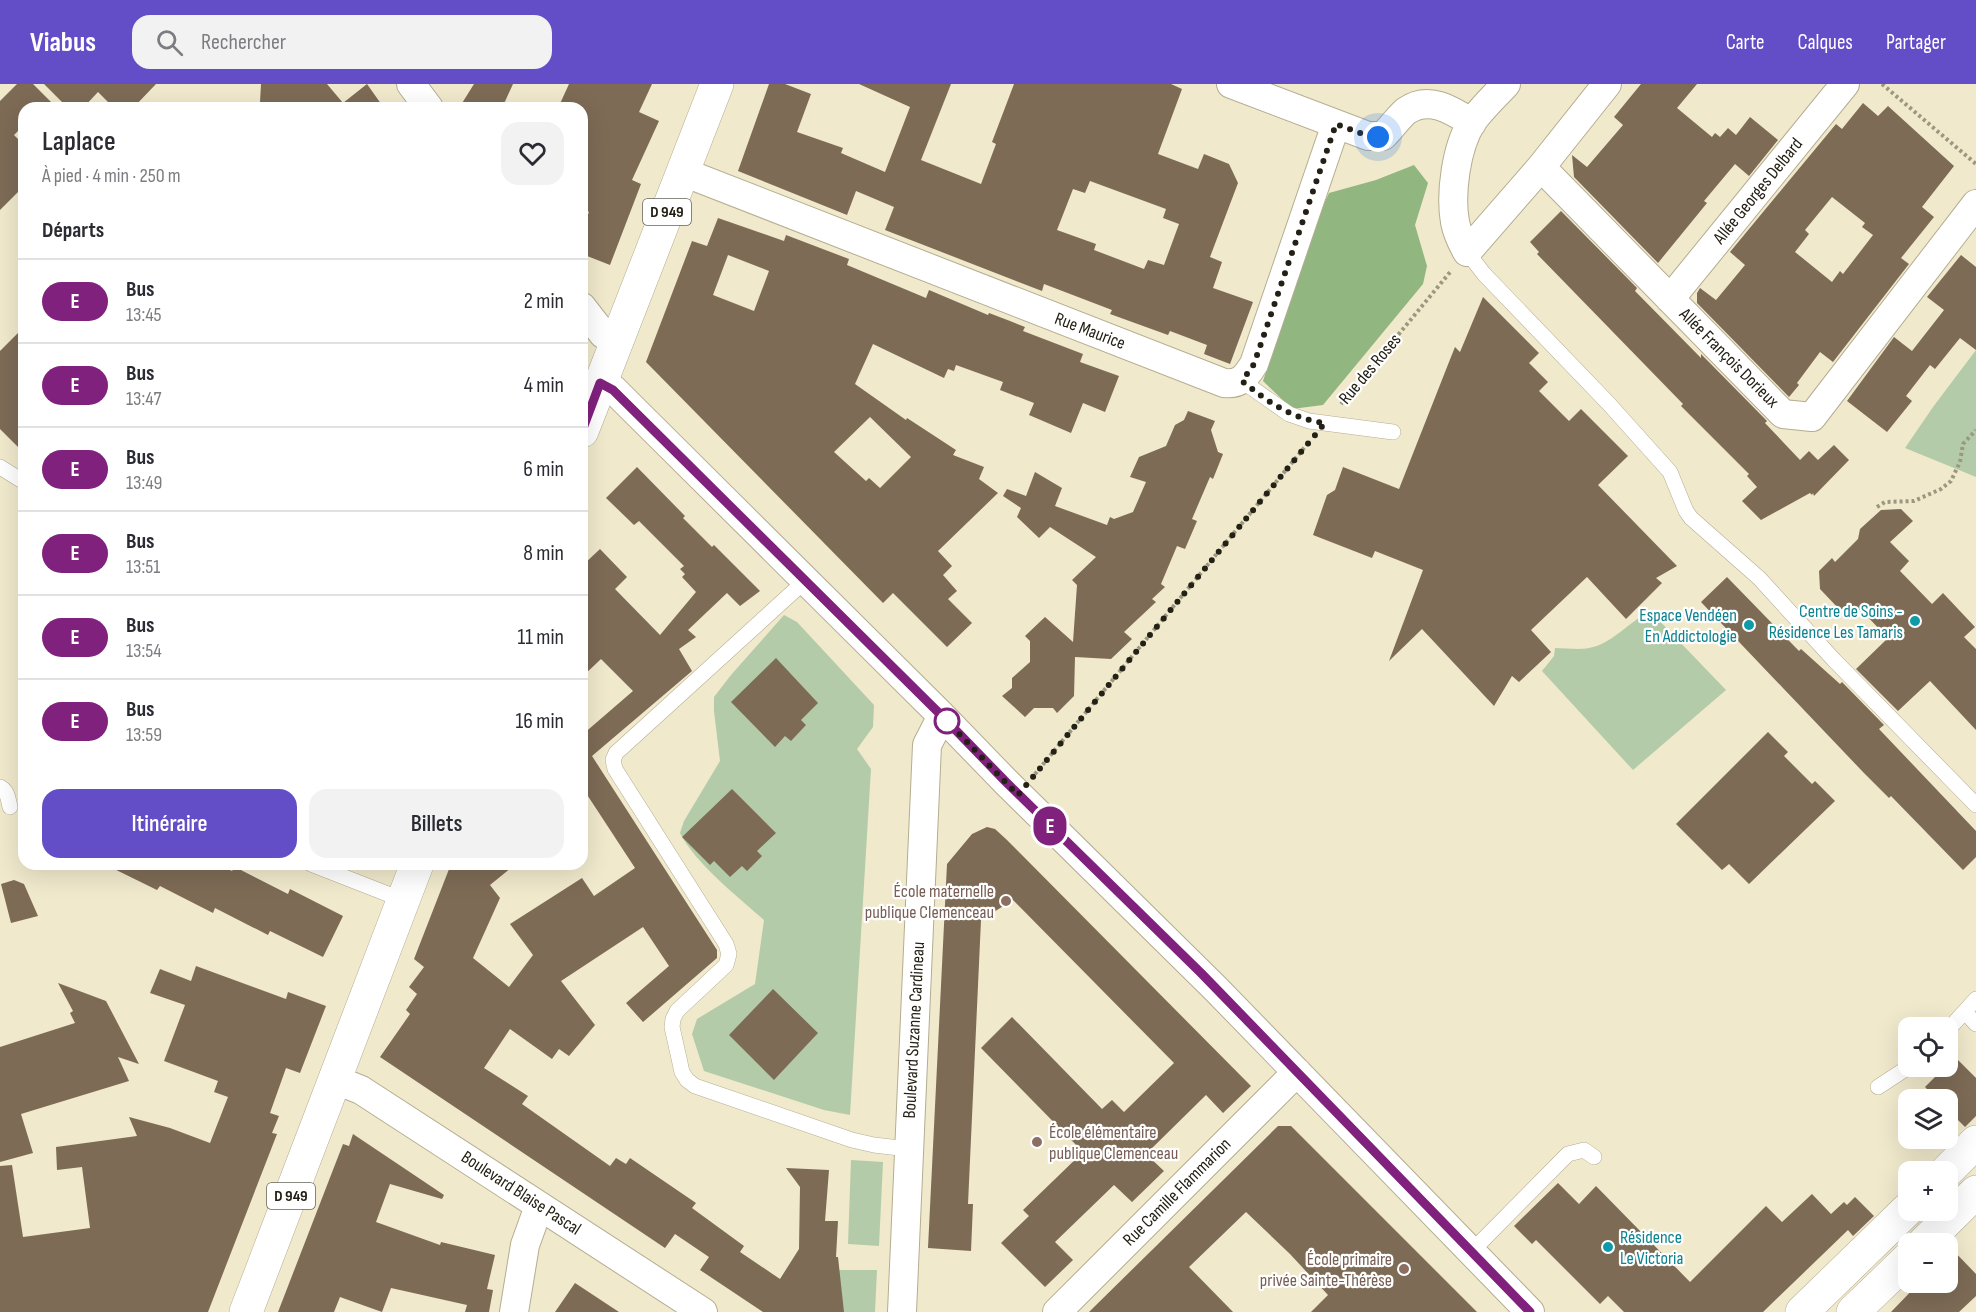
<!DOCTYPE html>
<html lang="fr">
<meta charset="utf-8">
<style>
:root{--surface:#fff;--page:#f2f2f3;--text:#2b2b33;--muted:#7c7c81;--line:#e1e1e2;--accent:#644ec7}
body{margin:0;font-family:"Sofia Sans Condensed",sans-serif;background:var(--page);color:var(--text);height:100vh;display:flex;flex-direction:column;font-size:22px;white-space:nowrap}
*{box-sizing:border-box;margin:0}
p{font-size:20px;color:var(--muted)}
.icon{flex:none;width:33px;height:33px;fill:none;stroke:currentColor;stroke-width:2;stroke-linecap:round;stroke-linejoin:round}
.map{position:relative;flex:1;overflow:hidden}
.details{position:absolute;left:18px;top:18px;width:570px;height:768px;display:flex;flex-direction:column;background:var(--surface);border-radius:18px;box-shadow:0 6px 24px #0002}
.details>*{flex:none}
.badge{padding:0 12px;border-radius:20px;font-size:21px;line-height:39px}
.tools{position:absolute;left:1898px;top:933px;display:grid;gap:12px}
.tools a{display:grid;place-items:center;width:60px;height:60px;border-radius:12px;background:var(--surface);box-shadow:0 6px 24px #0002;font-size:30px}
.you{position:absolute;width:30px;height:30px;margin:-15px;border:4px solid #fff;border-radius:50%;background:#1a73e8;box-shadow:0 0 0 9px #1a73e833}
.map>.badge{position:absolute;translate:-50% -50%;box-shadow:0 0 0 3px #fff}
h2{padding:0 24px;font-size:22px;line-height:54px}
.round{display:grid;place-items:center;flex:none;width:63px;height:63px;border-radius:18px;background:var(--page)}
.summary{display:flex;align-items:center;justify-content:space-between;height:102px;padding:0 24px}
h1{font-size:28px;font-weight:600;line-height:45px}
.primary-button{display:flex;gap:12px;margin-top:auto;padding:12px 24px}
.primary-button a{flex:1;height:69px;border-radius:18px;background:var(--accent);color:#fff;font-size:24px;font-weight:600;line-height:69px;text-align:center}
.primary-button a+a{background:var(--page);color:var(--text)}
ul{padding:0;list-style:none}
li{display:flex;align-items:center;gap:18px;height:84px;padding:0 24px;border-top:2px solid var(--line)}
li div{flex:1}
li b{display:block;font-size:22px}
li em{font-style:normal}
li .badge{min-width:66px;font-weight:700;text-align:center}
header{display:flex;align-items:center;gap:36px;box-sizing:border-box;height:84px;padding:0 30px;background:var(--accent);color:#fff}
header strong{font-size:28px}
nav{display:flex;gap:33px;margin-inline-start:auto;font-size:21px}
.search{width:420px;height:54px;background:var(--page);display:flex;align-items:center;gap:15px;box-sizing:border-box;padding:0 21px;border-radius:18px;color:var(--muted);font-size:22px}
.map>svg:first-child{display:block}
.green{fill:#b3cba9}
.forest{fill:#91b680}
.building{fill:#7d6b56;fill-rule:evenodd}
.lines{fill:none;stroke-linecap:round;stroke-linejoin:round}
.service-casing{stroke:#b4ad91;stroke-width:16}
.minor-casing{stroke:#b4ad91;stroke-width:30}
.tertiary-casing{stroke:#b4ad91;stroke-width:34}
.primary-casing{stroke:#b4ad91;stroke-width:34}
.path{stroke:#9c9781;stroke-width:4;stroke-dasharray:3 3;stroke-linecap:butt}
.service{stroke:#fff;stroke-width:15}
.minor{stroke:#fff;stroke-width:28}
.tertiary{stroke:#fff;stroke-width:33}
.primary{stroke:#fff;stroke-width:33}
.line-casing{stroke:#fff;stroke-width:14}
.line{stroke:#80217e;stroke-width:9}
.walk{stroke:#232015;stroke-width:6;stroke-dasharray:0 10.8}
.culture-dot{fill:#0f9aa8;stroke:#fff;stroke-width:2}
.stop-dot{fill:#fff;stroke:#80217e;stroke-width:3}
.education-dot{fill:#8d6e63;stroke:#fff;stroke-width:2}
.labels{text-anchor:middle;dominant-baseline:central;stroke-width:4.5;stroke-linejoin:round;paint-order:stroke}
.shield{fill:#fff;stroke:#65635b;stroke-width:1.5}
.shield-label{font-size:16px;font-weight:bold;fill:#232015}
.street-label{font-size:18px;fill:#232015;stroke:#fff}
.culture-label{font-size:18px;fill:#0d838f;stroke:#fff;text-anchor:end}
.education-label{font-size:18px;fill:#785e54;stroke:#fff;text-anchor:end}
</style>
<header>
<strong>Viabus</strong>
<div class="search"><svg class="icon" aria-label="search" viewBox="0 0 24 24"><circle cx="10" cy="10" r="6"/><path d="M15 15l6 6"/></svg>Rechercher</div>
<nav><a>Carte</a><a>Calques</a><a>Partager</a></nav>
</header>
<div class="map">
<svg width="1976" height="1228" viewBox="0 0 1976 1228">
<rect width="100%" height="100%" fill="#f0e9cc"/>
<path class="green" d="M 1976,266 L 1976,393 L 1905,364 L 1933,323 Z
M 1650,527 L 1726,606 L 1633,686 L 1542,587 L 1554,572 L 1555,564 C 1566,564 1579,566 1589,564 C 1612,560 1630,537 1650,527 Z
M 784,531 L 797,538 L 874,621 L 873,643 L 857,665 L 871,685 L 850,1031 L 824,1026 L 704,987 L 692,950 L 697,935 L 755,900 L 764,836 C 739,814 695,779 680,749 L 684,737 L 720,677 L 714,627 L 714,613 L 731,591 Z
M 851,1076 L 883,1078 L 879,1162 L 848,1160 Z
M 799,1186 L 877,1186 L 875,1228 L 771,1228 Z"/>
<path class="forest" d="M 1414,81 L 1428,99 L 1415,141 L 1427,182 L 1423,200 L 1323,321 L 1292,325 L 1263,297 L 1317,135 L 1329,109 L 1376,96 Z"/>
<path class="building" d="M 17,0 L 33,0 L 57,24 L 24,24 L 24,41 L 14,51 L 24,61 L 24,102 L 0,126 L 0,17 Z
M 44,0 L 156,0 L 133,24 L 114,24 L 98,8 L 83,24 L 68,24 Z
M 261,0 L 327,0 L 343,19 L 367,0 L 384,24 L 338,24 L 341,21 L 260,18 Z
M 474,0 L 513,0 L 502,24 L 459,24 Z
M 569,0 L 652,0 L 639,28 L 659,37 L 632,96 L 641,100 L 610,181 L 582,170 L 582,144 L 589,128 L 582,124 L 582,24 L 558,24 Z
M 769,0 L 785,0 L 811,10 L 797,48 L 843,64 L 841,69 L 885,88 L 910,23 L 859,0 L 951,0 L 921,76 L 981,100 L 996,60 L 992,58 L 1014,0 L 1171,0 L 1182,5 L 1158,70 L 1198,85 L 1204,70 L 1229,80 L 1238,99 L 1210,173 L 1222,178 L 1213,204 L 1253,218 L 1230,280 L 1204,270 L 1207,261 L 1170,247 L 1168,251 L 1110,230 L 1112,226 L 1044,200 L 1042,207 L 885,146 L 894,123 L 856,107 L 847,131 L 738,87 ZM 1090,97 L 1166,125 L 1163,134 L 1179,140 L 1164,181 L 1148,176 L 1144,185 L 1094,166 L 1096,160 L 1057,146 L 1073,105 L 1085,109 Z
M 1641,0 L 1697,0 L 1677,24 L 1712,53 L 1715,49 L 1720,53 L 1728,44 L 1736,51 L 1750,33 L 1778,56 L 1749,92 L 1735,80 L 1704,117 L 1707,119 L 1658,179 L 1574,93 L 1572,71 L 1587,83 L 1623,41 L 1614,33 Z
M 1863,19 L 1878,32 L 1888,22 L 1954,82 L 1922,123 L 1934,133 L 1901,174 L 1909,180 L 1833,278 L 1820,268 L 1797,299 L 1799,301 L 1789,313 L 1697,219 L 1697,209 L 1700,204 L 1716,216 L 1745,181 L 1730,168 L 1836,40 L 1842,45 ZM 1832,113 L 1865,139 L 1862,143 L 1873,151 L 1843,190 L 1840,187 L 1832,198 L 1795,168 L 1809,150 L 1805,146 Z
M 1561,127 L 1637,204 L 1635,207 L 1701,274 L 1701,270 L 1767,337 L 1765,339 L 1800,376 L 1809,367 L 1818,376 L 1834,361 L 1849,376 L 1814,412 L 1813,409 L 1812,411 L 1810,409 L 1761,436 L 1742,417 L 1757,403 L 1747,392 L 1749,390 L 1681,322 L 1683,320 L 1537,170 L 1539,168 L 1530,158 Z
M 718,134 L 784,157 L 786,151 L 849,175 L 847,181 L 926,214 L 929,206 L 988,231 L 989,229 L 1010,237 L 1025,243 L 1023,247 L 1083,270 L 1080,278 L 1119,292 L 1105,328 L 1083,319 L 1071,349 L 1029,331 L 1034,319 L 1000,306 L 1003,298 L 956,281 L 954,287 L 948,285 L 944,294 L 873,260 L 855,300 L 906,336 L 907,334 L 956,366 L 953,371 L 984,383 L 979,395 L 998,409 L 938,467 L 952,482 L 943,491 L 957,507 L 948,515 L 972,539 L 947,563 L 893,509 L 883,519 L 646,278 L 692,157 L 707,162 ZM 728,171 L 769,187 L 754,227 L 713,211 ZM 870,333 L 911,373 L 880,404 L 869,394 L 866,397 L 834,368 Z
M 1961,171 L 1976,183 L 1976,266 L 1960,254 L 1935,285 L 1930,281 L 1906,312 L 1912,317 L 1887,348 L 1847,317 L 1894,253 L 1912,267 L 1944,226 L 1927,213 Z
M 1483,213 L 1539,269 L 1529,279 L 1548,298 L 1539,307 L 1569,337 L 1581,325 L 1628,372 L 1598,401 L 1677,482 L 1656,494 L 1662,499 L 1626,535 L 1587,493 L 1531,546 L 1551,568 L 1519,598 L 1512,592 L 1494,622 L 1422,545 L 1389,577 L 1423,486 L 1375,467 L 1372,474 L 1313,451 L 1327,411 L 1335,406 L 1343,383 L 1399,405 L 1449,278 L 1455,263 L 1460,268 Z
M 24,243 L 24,369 L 0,345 L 0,267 Z
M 1188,327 L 1215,337 L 1211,346 L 1218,368 L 1223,370 L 1213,395 L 1210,393 L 1192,435 L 1197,437 L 1185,465 L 1177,462 L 1161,500 L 1165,503 L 1152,515 L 1156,518 L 1124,548 L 1132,555 L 1111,575 L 1075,573 L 1074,612 L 1057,629 L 1053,624 L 1034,624 L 1025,633 L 1002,612 L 1012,604 L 1012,594 L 1030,578 L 1030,557 L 1025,552 L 1045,533 L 1073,558 L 1077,501 L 1072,496 L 1096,473 L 1050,443 L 1039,454 L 1017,433 L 1021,424 L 1003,412 L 1007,405 L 1026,412 L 1035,388 L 1062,404 L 1055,422 L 1107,441 L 1110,433 L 1114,435 L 1133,428 L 1146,398 L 1130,393 L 1139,373 L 1166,362 L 1175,341 L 1184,336 Z
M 637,383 L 685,432 L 683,434 L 712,463 L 714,461 L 760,507 L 740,522 L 727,509 L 688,546 L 696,553 L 679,565 L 692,587 L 592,672 L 717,866 L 717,874 L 643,938 L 626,919 L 669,882 L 643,843 L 561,897 L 595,941 L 569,972 L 559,965 L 552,975 L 510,945 L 484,984 L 528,1012 L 522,1020 L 610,1082 L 616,1074 L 626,1080 L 630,1074 L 696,1119 L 692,1124 L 744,1162 L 740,1168 L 780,1195 L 799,1165 L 800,1103 L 786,1084 L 829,1086 L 825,1137 L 838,1137 L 836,1173 L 838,1173 L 844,1228 L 763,1228 L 700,1186 L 709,1173 L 675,1150 L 665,1164 L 380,973 L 410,930 L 406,926 L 417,910 L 409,903 L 424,883 L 414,875 L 451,780 L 516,780 L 490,801 L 500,814 L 473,874 L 509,903 L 533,871 L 510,840 L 582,794 L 594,812 L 635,784 L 582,703 L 582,651 L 633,607 L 601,575 L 582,593 L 582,482 L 600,465 L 627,493 L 615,505 L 660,551 L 696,508 L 682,493 L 685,490 L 680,485 L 684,482 L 639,437 L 634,441 L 606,414 Z
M 1901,425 L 1913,437 L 1890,458 L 1909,477 L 1900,487 L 1932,520 L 1943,509 L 1975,543 L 1964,553 L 1976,565 L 1976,646 L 1930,597 L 1898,627 L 1856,585 L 1888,554 L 1861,526 L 1839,525 L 1820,505 L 1819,487 L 1832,474 L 1835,478 L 1858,455 L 1860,445 L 1881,426 Z
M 1727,493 L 1799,567 L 1801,565 L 1840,600 L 1842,598 L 1884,641 L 1879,645 L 1976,747 L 1976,773 L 1963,786 L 1891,712 L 1889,714 L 1863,688 L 1701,518 Z
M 776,574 L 818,619 L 801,636 L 806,641 L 791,657 L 785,652 L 775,663 L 731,618 Z
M 1768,648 L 1788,668 L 1784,672 L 1812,700 L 1815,697 L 1835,717 L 1749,800 L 1729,780 L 1722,786 L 1676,740 Z
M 732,705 L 776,749 L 757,767 L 762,772 L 747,787 L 742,782 L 730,793 L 714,777 L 710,781 L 682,753 Z
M 987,743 L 995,745 L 1007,756 L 1251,1002 L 1223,1029 L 1206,1011 L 1146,1070 L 1164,1087 L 1132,1118 L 1114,1101 L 1055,1158 L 1073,1176 L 1045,1203 L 1001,1159 L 1029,1132 L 1023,1126 L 1083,1068 L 981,964 L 1012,933 L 1102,1025 L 1112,1016 L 1124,1028 L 1174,979 L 1013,816 L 981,836 L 968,1120 L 973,1120 L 971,1167 L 928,1164 L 947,780 L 972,750 Z
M 104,780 L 218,780 L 232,787 L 235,783 L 288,810 L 290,805 L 343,832 L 323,873 L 270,847 L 268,851 L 215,824 L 213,829 L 160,802 L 157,806 Z
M 14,796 L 24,800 L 38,832 L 11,839 L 1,800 Z
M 196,882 L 286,915 L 288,908 L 326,922 L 300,989 L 286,984 L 270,1029 L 279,1032 L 272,1049 L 277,1050 L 208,1228 L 0,1228 L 0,1082 L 12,1081 L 23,1153 L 90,1144 L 82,1083 L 57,1086 L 56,1063 L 137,1052 L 129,1033 L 170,1044 L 210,1059 L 228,1013 L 214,1008 L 218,997 L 164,977 L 185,921 L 150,909 L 160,885 L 191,897 Z
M 58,899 L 106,917 L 139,980 L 118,973 L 129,997 L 21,1030 L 33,1069 L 0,1078 L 0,963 L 75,939 L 70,929 L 73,927 Z
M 773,905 L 818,949 L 774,996 L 729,951 Z
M 1955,973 L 1976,994 L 1976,1032 L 1965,1043 L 1947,1025 L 1947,1016 L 1937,1016 L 1925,1003 Z
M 1278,1042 L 1291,1042 L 1477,1228 L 1311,1228 L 1328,1211 L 1290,1170 L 1246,1128 L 1189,1183 L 1233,1228 L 1089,1228 Z
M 353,1050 L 444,1111 L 442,1115 L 390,1100 L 376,1138 L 440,1161 L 441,1158 L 495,1171 L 487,1205 L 493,1206 L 489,1228 L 465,1228 L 467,1221 L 391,1204 L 382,1228 L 340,1213 L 334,1228 L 278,1228 L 343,1060 L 349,1062 Z
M 1558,1099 L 1579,1120 L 1596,1102 L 1690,1198 L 1766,1122 L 1782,1138 L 1812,1110 L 1831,1130 L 1844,1118 L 1847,1121 L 1855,1113 L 1874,1132 L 1853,1152 L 1848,1146 L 1763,1228 L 1624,1228 L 1608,1212 L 1600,1220 L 1536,1156 L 1532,1160 L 1514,1142 Z
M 1948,1161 L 1976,1190 L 1976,1212 L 1959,1228 L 1891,1228 L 1920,1198 L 1947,1198 Z
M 575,1199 L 619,1228 L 555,1228 Z"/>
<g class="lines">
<g class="service-casing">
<path id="service" d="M 1467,168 L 1484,190 L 1609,320 L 1670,388 L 1686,427 L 1691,434 L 1759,494 L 1834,576 L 1976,721
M 1242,297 L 1289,330 L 1309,337 L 1393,348
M 0,383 L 24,398
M 805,497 L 616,669 L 613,676 L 615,685 L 726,860 L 729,870 L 726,881 L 677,927 L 673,935 L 672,943 L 682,988 L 687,996 L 695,1002 L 852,1056 L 874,1061 L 908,1065
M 0,703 C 8,707 8,715 10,723
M 311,780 L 403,816
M 1965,928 L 1976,940
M 1947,947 L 1976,915
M 1878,1003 L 1910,982
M 1471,1168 L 1568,1070 L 1584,1066 L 1594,1073"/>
</g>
<g class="minor-casing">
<path id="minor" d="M 411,0 L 429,24
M 1231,0 L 1368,52 L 1383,52 C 1391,44 1398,34 1406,27 C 1429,11 1452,26 1472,39
M 1506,0 C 1495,12 1481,25 1472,38 C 1456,63 1450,110 1455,138 C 1457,149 1462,159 1467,168 L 1541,83 L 1607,0
M 1541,83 L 1783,330 L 1812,333 L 1976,120
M 683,88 L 1224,299 C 1240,301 1246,293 1254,280 L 1336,40
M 1670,215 L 1845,0
M 582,223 L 603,250 L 617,257
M 600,299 L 613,305 L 628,320 L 942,632 L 1006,698 L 1216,905 L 1530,1228
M 336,996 L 361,1006 L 703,1228
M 514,1228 L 525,1161 L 539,1122
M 902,1228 L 927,661 L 942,632
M 1057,1228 L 1297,988"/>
</g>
<g class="tertiary-casing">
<path id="tertiary" d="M 1946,1088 L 1976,1058
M 1923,1160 L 1976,1108
M 1802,1228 L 1908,1125
M 1853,1228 L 1908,1175"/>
</g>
<g class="primary-casing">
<path id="primary" d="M 582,347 L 717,0
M 246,1228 L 417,780"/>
</g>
<path class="path" d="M 1882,0 L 1976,80
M 1341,320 L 1451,187
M 1877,423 L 1885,418 L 1914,417 L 1941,405 L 1951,397 L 1960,378 L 1963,360 L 1976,346
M 1035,690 L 1309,358"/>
<use href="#service" class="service"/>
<use href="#minor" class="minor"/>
<use href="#tertiary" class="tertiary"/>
<use href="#primary" class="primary"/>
</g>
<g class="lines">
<g class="line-casing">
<path id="line" d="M 582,347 L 600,299 L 613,306 L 942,632 L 1006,698 L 1201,889 L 1530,1228"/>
</g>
<use href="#line" class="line"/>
<path class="walk" d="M 947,637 L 942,632 L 1018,711 L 1325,339 C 1291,335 1267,317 1242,297 L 1254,280 L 1336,40 L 1368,52 L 1378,53"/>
</g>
<g class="culture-dot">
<circle cx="1915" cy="537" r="6"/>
<circle cx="1749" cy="541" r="6"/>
<circle cx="1608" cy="1163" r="6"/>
</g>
<circle class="stop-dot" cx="947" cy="637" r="12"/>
<g class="education-dot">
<circle cx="1006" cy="817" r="6"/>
<circle cx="1037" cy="1058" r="6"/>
<circle cx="1404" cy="1185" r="6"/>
</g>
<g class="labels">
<g class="shield">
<rect x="643" y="115" width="48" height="26" rx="4.5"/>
<rect x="267" y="1099" width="48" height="26" rx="4.5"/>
</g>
<g class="shield-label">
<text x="667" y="128">D 949</text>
<text x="291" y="1112">D 949</text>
</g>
<g class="street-label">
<text transform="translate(1758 107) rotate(-51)">Allée Georges Delbard</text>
<text transform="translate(1090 247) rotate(21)">Rue Maurice</text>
<text transform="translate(1729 274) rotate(45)">Allée François Dorieux</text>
<text transform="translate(1370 285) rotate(-50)">Rue des Roses</text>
<text transform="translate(914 946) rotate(-87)">Boulevard Suzanne Cardineau</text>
<text transform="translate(1177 1108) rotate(-45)">Rue Camille Flammarion</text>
<text transform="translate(521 1109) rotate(33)">Boulevard Blaise Pascal</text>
</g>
<g class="culture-label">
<text x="1903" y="527">Centre de Soins -<tspan x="1903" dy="21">Résidence Les Tamaris</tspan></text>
<text x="1737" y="531">Espace Vendéen<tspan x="1737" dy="21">En Addictologie</tspan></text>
<text x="1620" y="1153" text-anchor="start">Résidence<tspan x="1620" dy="21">Le Victoria</tspan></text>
</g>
<g class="education-label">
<text x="994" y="807">École maternelle<tspan x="994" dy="21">publique Clemenceau</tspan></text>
<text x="1049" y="1048" text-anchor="start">École élémentaire<tspan x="1049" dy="21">publique Clemenceau</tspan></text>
<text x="1392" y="1175">École primaire<tspan x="1392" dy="21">privée Sainte-Thérèse</tspan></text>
</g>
</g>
</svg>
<div class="tools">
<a><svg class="icon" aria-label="locate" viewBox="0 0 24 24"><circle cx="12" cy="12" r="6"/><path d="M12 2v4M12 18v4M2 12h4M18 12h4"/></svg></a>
<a><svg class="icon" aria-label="layers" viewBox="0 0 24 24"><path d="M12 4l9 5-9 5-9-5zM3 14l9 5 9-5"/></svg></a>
<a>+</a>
<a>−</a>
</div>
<div class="you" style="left:1378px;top:53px"></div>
<b class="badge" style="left:1050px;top:742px;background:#80217e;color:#fff">E</b>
<section class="details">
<div class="summary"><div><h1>Laplace</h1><p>À pied · 4 min · 250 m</p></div><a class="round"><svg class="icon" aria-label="heart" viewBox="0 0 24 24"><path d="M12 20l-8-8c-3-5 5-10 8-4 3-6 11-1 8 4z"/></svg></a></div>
<h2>Départs</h2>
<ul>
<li><span class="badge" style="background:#80217e;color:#fff">E</span><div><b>Bus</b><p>13:45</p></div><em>2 min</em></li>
<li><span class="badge" style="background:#80217e;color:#fff">E</span><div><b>Bus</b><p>13:47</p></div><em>4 min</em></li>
<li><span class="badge" style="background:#80217e;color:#fff">E</span><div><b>Bus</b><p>13:49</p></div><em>6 min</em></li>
<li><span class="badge" style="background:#80217e;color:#fff">E</span><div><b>Bus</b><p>13:51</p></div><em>8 min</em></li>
<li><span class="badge" style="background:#80217e;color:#fff">E</span><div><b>Bus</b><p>13:54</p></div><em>11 min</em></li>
<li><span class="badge" style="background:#80217e;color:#fff">E</span><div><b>Bus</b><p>13:59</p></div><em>16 min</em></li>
</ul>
<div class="primary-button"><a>Itinéraire</a><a>Billets</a></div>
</section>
</div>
